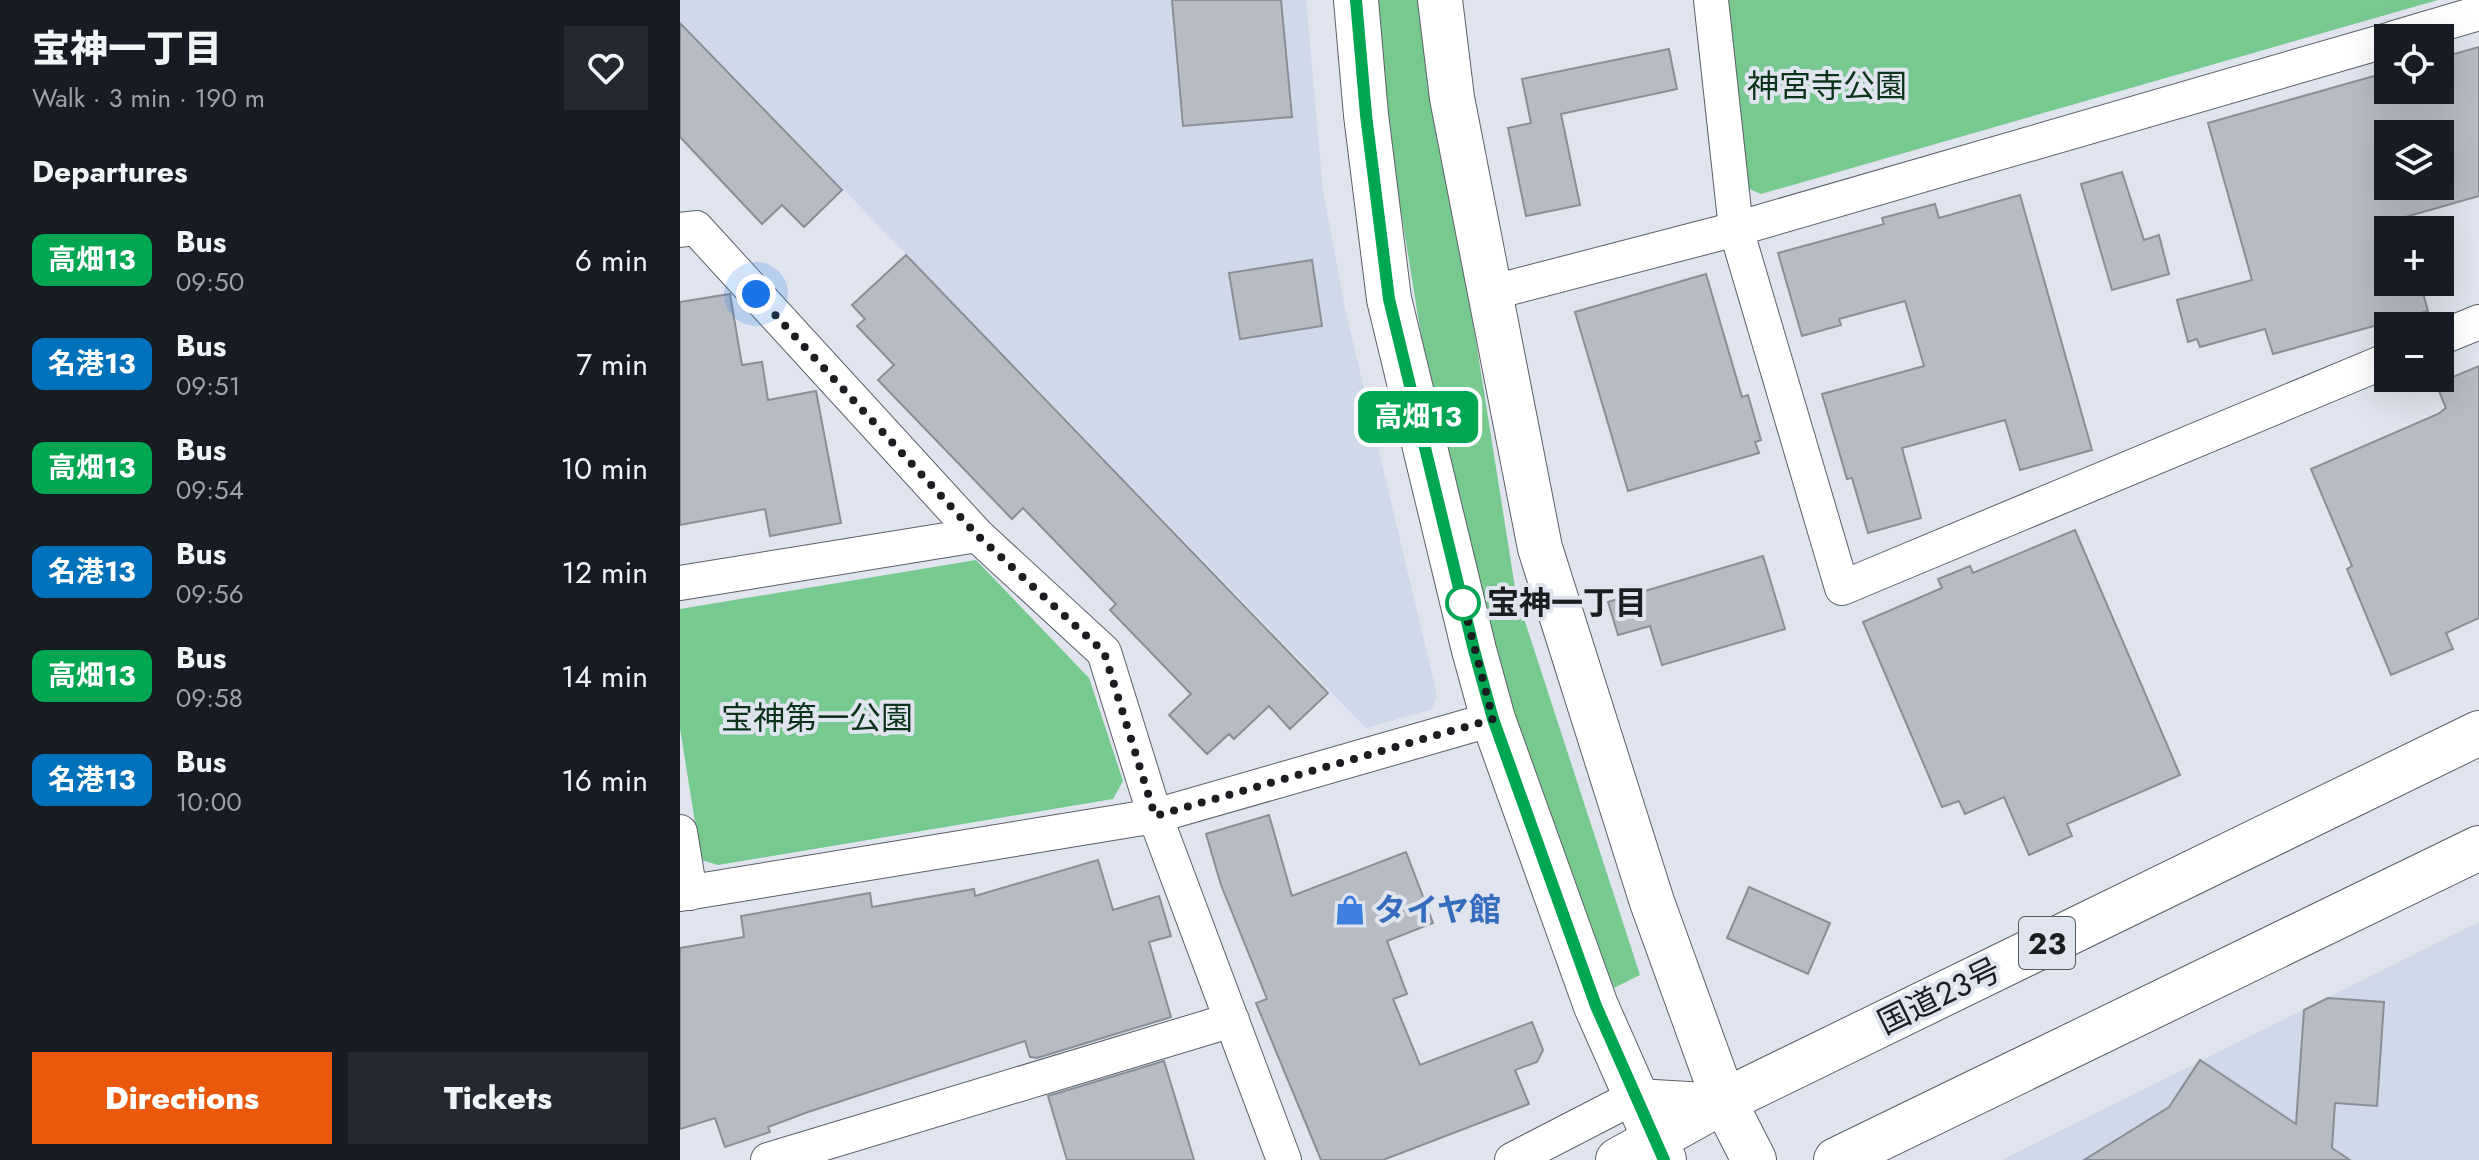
<!DOCTYPE html>
<meta charset="utf-8">
<style>
:root{--surface:#171b24;--page:#242831;--text:#f1f3f6;--muted:#9ea1a6;--accent:#ea580c}
body{margin:0;font-family:Jost,"Noto Sans JP",sans-serif;background:var(--page);color:var(--text);height:100vh;display:flex;flex-direction:column;font-size:30px;white-space:nowrap}
*{box-sizing:border-box;margin:0}
p{font-size:26px;color:var(--muted)}
.icon{flex:none;width:44px;height:44px;fill:none;stroke:currentColor;stroke-width:2;stroke-linecap:round;stroke-linejoin:round}
.map{position:relative;flex:1;overflow:hidden}
.drawer{display:flex;flex-direction:column;background:var(--surface);width:680px}
.drawer>*{flex:none}
.badge{padding:0 16px;border-radius:12px;font-size:28px;line-height:52px}
.buttons{position:absolute;left:1694px;top:24px;display:grid;gap:16px}
.buttons a{display:grid;place-items:center;width:80px;height:80px;border-radius:0px;background:var(--surface);box-shadow:0 8px 32px #0002;font-size:40px}
.you{position:absolute;width:40px;height:40px;margin:-20px;border:6px solid #fff;border-radius:50%;background:#1a73e8;box-shadow:0 0 0 12px #1a73e833}
.map>.badge{position:absolute;translate:-50% -50%;box-shadow:0 0 0 4px #fff}
h2{padding:0 32px;font-size:30px;line-height:72px}
.round{display:grid;place-items:center;flex:none;width:84px;height:84px;border-radius:0px;background:var(--page)}
.summary{display:flex;align-items:center;justify-content:space-between;height:136px;padding:0 32px}
h1{font-size:38px;font-weight:800;line-height:60px}
.primary-button{display:flex;gap:16px;margin-top:auto;padding:16px 32px}
.primary-button a{flex:1;height:92px;border-radius:0px;background:var(--accent);color:#fff;font-size:32px;font-weight:800;line-height:92px;text-align:center}
.primary-button a+a{background:var(--page);color:var(--text)}
ul{padding:0;list-style:none}
li{display:flex;align-items:center;gap:24px;height:104px;padding:0 32px}
li div{flex:1}
li b{display:block;font-size:30px}
li em{font-style:normal}
li .badge{min-width:88px;font-weight:700;text-align:center}
main{display:flex;flex:1;min-height:0}
.map>svg:first-child{display:block}
.built{fill:#d0d9e9}
.green{fill:#78c990}
.building{fill:#b6bbc4;stroke:#898e97;stroke-width:2;fill-rule:evenodd}
.lines{fill:none;stroke-linecap:round;stroke-linejoin:round}
.street-casing{stroke:#5a5f67;stroke-width:36}
.secondary-casing{stroke:#5a5f67;stroke-width:46}
.highway-casing{stroke:#5a5f67;stroke-width:46}
.street{stroke:#fff;stroke-width:34}
.secondary{stroke:#fff;stroke-width:44}
.highway{stroke:#fff;stroke-width:44}
.line-casing{stroke:#fff;stroke-width:18}
.line{stroke:#00a651;stroke-width:12}
.walk{stroke:#1b1d20;stroke-width:8;stroke-dasharray:0 14.4}
.stop-dot{fill:#fff;stroke:#00a651;stroke-width:4}
.labels{text-anchor:middle;dominant-baseline:central;stroke-width:8;stroke-linejoin:round;paint-order:stroke}
.shield{fill:#dfe4ee;stroke:#56595e;stroke-width:2}
.shield-label{font-size:30px;font-weight:bold;fill:#1b1d20}
.park-label{font-size:32px;fill:#0c331b;stroke:#dfe4ee}
.stop-label{font-size:32px;font-weight:bold;fill:#1b1d20;stroke:#dfe4ee;text-anchor:start}
.shop-label{font-size:32px;font-weight:bold;fill:#366cbe;stroke:#dfe4ee;text-anchor:start}
.street-label{font-size:32px;fill:#1b1d20;stroke:#dfe4ee}
</style>
<main>
<section class="drawer">
<div class="summary"><div><h1>宝神一丁目</h1><p>Walk · 3 min · 190 m</p></div><a class="round"><svg class="icon" aria-label="heart" viewBox="0 0 24 24"><path d="M12 20l-8-8c-3-5 5-10 8-4 3-6 11-1 8 4z"/></svg></a></div>
<h2>Departures</h2>
<ul>
<li><span class="badge" style="background:#00a651;color:#fff">高畑13</span><div><b>Bus</b><p>09:50</p></div><em>6 min</em></li>
<li><span class="badge" style="background:#0072bc;color:#fff">名港13</span><div><b>Bus</b><p>09:51</p></div><em>7 min</em></li>
<li><span class="badge" style="background:#00a651;color:#fff">高畑13</span><div><b>Bus</b><p>09:54</p></div><em>10 min</em></li>
<li><span class="badge" style="background:#0072bc;color:#fff">名港13</span><div><b>Bus</b><p>09:56</p></div><em>12 min</em></li>
<li><span class="badge" style="background:#00a651;color:#fff">高畑13</span><div><b>Bus</b><p>09:58</p></div><em>14 min</em></li>
<li><span class="badge" style="background:#0072bc;color:#fff">名港13</span><div><b>Bus</b><p>10:00</p></div><em>16 min</em></li>
</ul>
<div class="primary-button"><a>Directions</a><a>Tickets</a></div>
</section>
<div class="map">
<svg width="1799" height="1160" viewBox="0 0 1799 1160">
<rect width="100%" height="100%" fill="#dfe4ee"/>
<path class="built" d="M 0,0 L 626,0 L 643,191 L 666,313 L 757,695 L 752,709 L 686,728 L 0,21 Z
M 1799,922 L 1799,1160 L 1322,1160 Z"/>
<path class="green" d="M 692,0 L 742,0 L 836,594 L 960,975 L 934,988 L 879,854 L 812,643 L 742,341 L 697,63 Z
M 1048,0 L 1758,0 L 1081,194 L 1065,187 Z
M 296,560 L 409,678 L 443,781 L 433,799 L 38,865 L 21,860 L 0,728 L 0,609 Z"/>
<path class="building" d="M 492,0 L 601,0 L 612,117 L 503,126 Z
M 0,23 L 162,190 L 124,227 L 102,205 L 82,224 L 0,137 Z
M 1799,47 L 1799,196 L 1722,218 L 1725,230 L 1708,230 L 1708,282 L 1740,282 L 1748,311 L 1593,354 L 1585,329 L 1520,347 L 1517,339 L 1508,342 L 1497,300 L 1572,280 L 1528,123 L 1708,72 L 1708,90 L 1760,90 L 1760,58 ZM 1708,134 L 1760,134 L 1760,186 L 1708,186 Z
M 989,49 L 997,89 L 881,114 L 900,205 L 846,216 L 828,128 L 851,123 L 842,79 Z
M 1442,172 L 1464,240 L 1479,235 L 1489,274 L 1432,290 L 1401,184 Z
M 1340,195 L 1412,450 L 1340,470 L 1325,420 L 1222,448 L 1241,518 L 1188,533 L 1172,478 L 1167,479 L 1142,394 L 1244,366 L 1225,301 L 1159,319 L 1161,325 L 1122,336 L 1098,253 L 1204,224 L 1202,218 L 1255,204 L 1259,218 Z
M 226,255 L 648,693 L 610,729 L 589,706 L 554,739 L 549,734 L 527,754 L 489,715 L 511,694 L 430,610 L 436,604 L 343,508 L 332,519 L 198,380 L 214,365 L 177,326 L 185,319 L 172,305 Z
M 632,260 L 642,326 L 560,339 L 549,273 Z
M 1026,274 L 1062,397 L 1068,395 L 1081,440 L 1075,442 L 1079,453 L 948,491 L 895,312 Z
M 50,294 L 62,365 L 82,362 L 88,400 L 136,391 L 161,523 L 90,536 L 85,509 L 0,525 L 0,302 Z
M 1799,366 L 1799,618 L 1766,633 L 1773,649 L 1711,675 L 1667,569 L 1672,566 L 1631,469 L 1758,414 L 1766,408 L 1756,384 Z
M 1395,530 L 1500,775 L 1387,824 L 1392,836 L 1349,855 L 1324,797 L 1285,814 L 1279,801 L 1262,807 L 1183,622 L 1262,588 L 1258,579 L 1290,566 L 1293,573 Z
M 1083,556 L 1105,629 L 982,665 L 970,626 L 938,635 L 928,602 Z
M 589,815 L 612,896 L 726,852 L 753,923 L 707,941 L 727,994 L 713,999 L 740,1065 L 852,1022 L 863,1050 L 857,1062 L 835,1070 L 849,1104 L 703,1160 L 641,1160 L 576,1003 L 587,999 L 541,885 L 526,834 Z
M 418,860 L 433,910 L 479,896 L 491,936 L 469,942 L 491,1017 L 357,1058 L 350,1057 L 345,1041 L 128,1112 L 88,1127 L 90,1132 L 45,1147 L 35,1118 L 0,1129 L 0,948 L 64,937 L 61,916 L 190,893 L 192,907 L 294,889 L 295,896 Z
M 1069,887 L 1150,923 L 1128,974 L 1047,938 Z
M 1648,998 L 1704,1002 L 1697,1106 L 1655,1103 L 1652,1148 L 1670,1160 L 1404,1160 L 1489,1107 L 1520,1060 L 1616,1124 L 1624,1010 Z
M 484,1061 L 514,1160 L 387,1160 L 368,1096 Z"/>
<g class="lines">
<g class="street-casing">
<path id="street" d="M 1031,0 L 1056,229 L 1162,588 L 1708,360
M 1714,38 L 1799,13
M 0,230 L 16,228 L 297,535 L 424,652 L 475,816 L 604,1160
M 810,293 L 1056,229 L 1708,40
M 1760,338 L 1799,322
M 0,583 L 297,535
M 0,832 L 10,893
M 0,894 L 475,816 L 813,719
M 88,1160 L 552,1020
M 832,1160 L 956,1096 L 1044,1101"/>
</g>
<g class="secondary-casing">
<path id="secondary" d="M 676,0 L 686,115 L 709,299 L 794,650 L 813,719 L 916,1006 L 984,1160
M 760,0 L 772,98 L 860,548 L 972,902 L 1044,1101 L 1074,1160"/>
</g>
<g class="highway-casing">
<path id="highway" d="M 938,1160 L 1044,1101 L 1799,733
M 1156,1160 L 1799,848"/>
</g>
<use href="#street" class="street"/>
<use href="#secondary" class="secondary"/>
<use href="#highway" class="highway"/>
</g>
<g class="lines">
<g class="line-casing">
<path id="line" d="M 676,0 L 686,115 L 709,299 L 794,650 L 813,719 L 916,1006 L 984,1160"/>
</g>
<use href="#line" class="line"/>
<path class="walk" d="M 76,294 L 297,535 L 424,652 L 475,816 L 813,719 L 780,591 L 783,603"/>
</g>
<defs>
<g id="shop-bare" transform="scale(2.4)"><path d="M-5-2.5h2.3a2.7 3.5 0 0 1 5.4 0H5L5.5 6h-11ZM-1.5-2.5h3a1.5 2.3 0 0 0-3 0Z" fill="#3f7fe0" stroke="#dfe4ee" stroke-width="2.5" paint-order="stroke"/></g>
</defs>
<g fill-rule="evenodd">
<use href="#shop-bare" x="670" y="910"/>
</g>
<circle class="stop-dot" cx="783" cy="603" r="16"/>
<g class="labels">
<rect class="shield" x="1339" y="917" width="56" height="52" rx="6"/>
<g class="shield-label">
<text x="1367" y="943">23</text>
</g>
<g class="park-label">
<text x="1147" y="86">神宮寺公園</text>
<text x="137" y="718">宝神第一公園</text>
</g>
<g class="stop-label">
<text x="807" y="603">宝神一丁目</text>
</g>
<g class="shop-label">
<text x="694" y="910">タイヤ館</text>
</g>
<g class="street-label">
<text transform="translate(1259 996) rotate(-26)">国道23号</text>
</g>
</g>
</svg>
<div class="buttons">
<a><svg class="icon" aria-label="locate" viewBox="0 0 24 24"><circle cx="12" cy="12" r="6"/><path d="M12 2v4M12 18v4M2 12h4M18 12h4"/></svg></a>
<a><svg class="icon" aria-label="layers" viewBox="0 0 24 24"><path d="M12 4l9 5-9 5-9-5zM3 14l9 5 9-5"/></svg></a>
<a>+</a>
<a>−</a>
</div>
<div class="you" style="left:76px;top:294px"></div>
<b class="badge" style="left:738px;top:417px;background:#00a651;color:#fff">高畑13</b>
</div>
</main>
